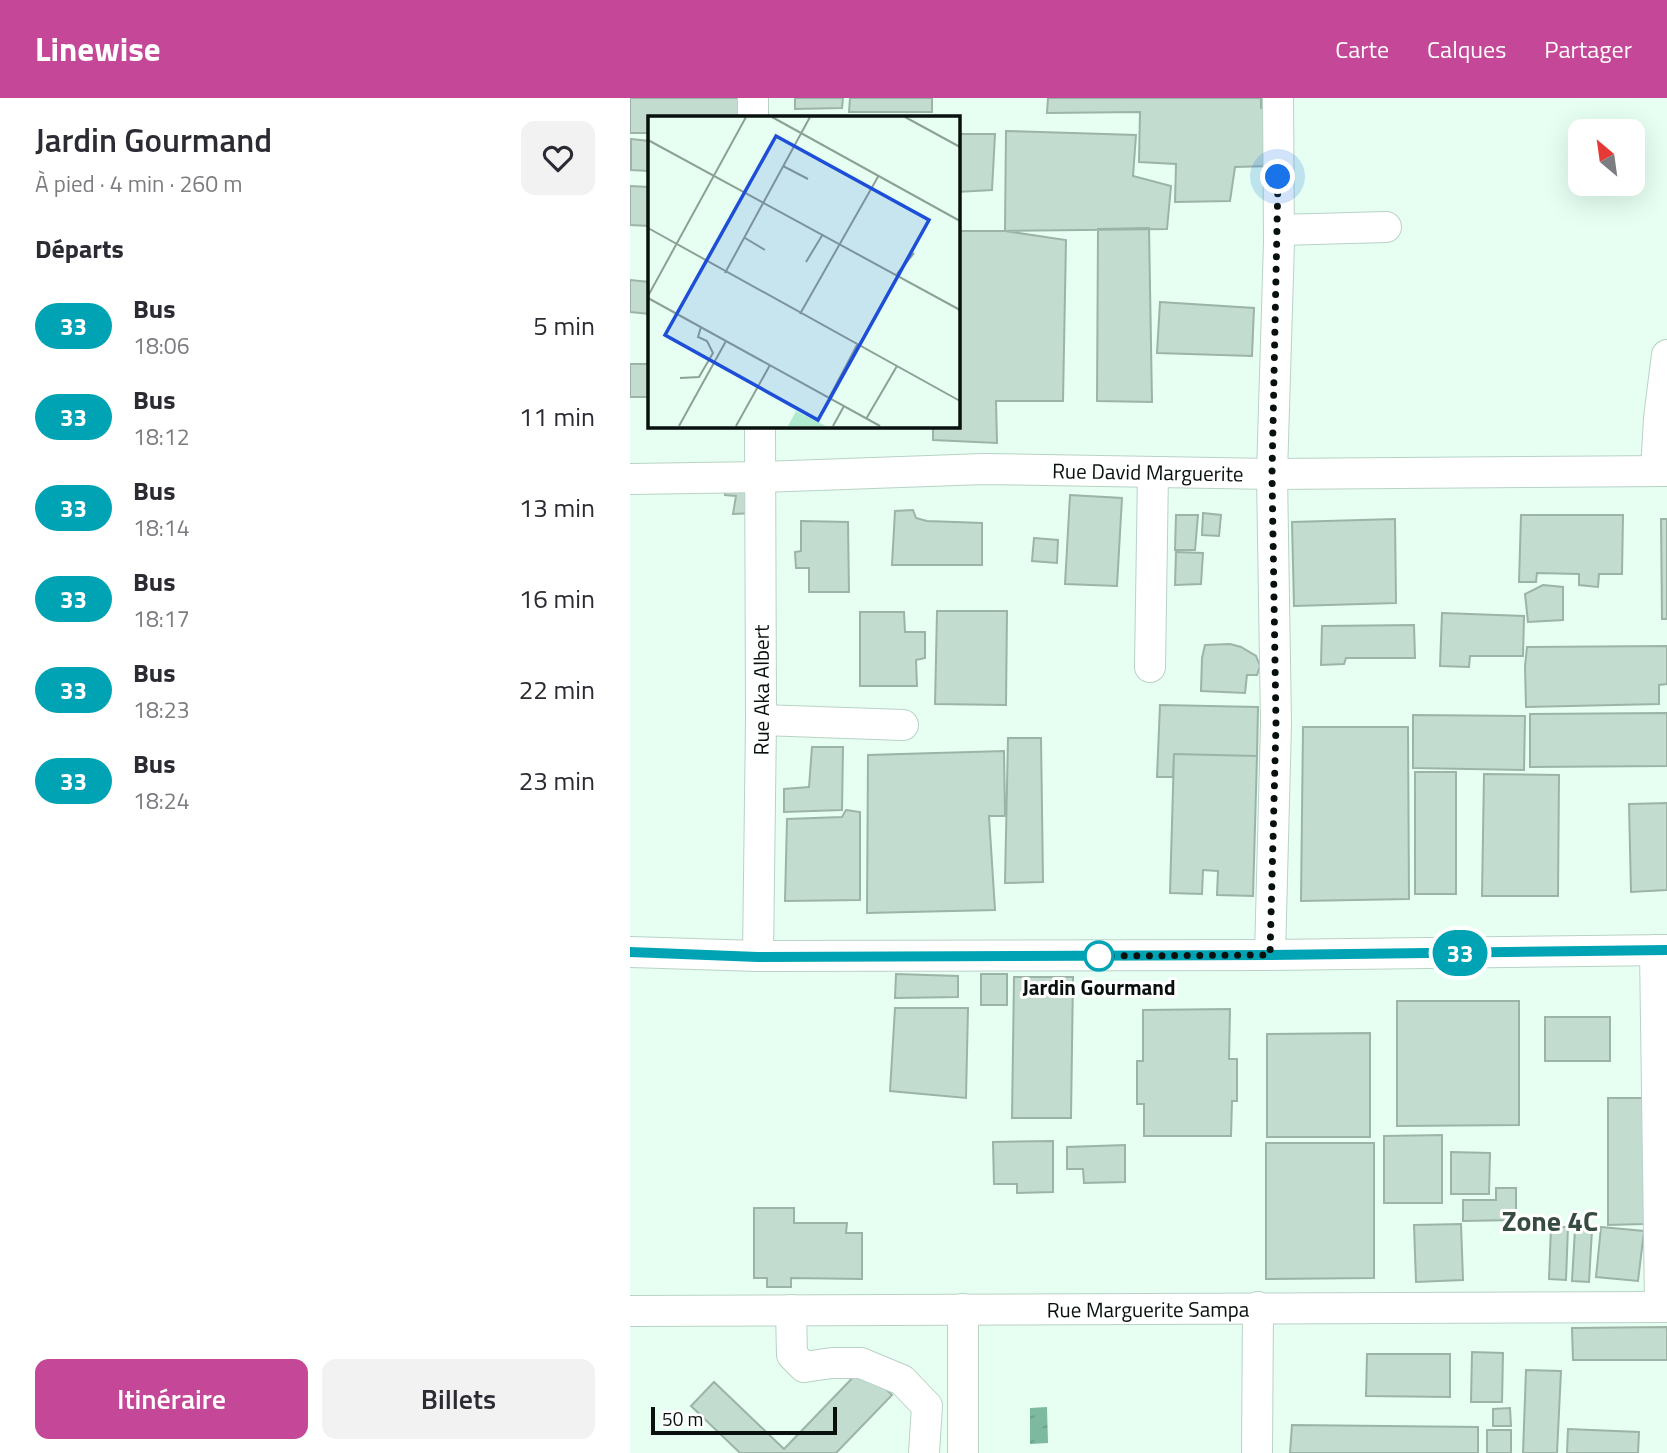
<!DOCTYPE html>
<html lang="fr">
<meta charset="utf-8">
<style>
:root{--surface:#fff;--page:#f2f2f3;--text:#2b2b33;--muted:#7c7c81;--accent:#c54898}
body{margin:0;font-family:"Titillium Web",sans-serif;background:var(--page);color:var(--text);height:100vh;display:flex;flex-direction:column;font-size:26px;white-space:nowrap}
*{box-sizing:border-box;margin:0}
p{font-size:23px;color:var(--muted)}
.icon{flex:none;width:38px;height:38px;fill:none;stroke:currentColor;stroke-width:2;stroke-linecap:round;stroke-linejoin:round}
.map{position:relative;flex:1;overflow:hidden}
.details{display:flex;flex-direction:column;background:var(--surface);width:630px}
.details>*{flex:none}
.badge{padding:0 14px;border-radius:23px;font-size:24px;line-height:46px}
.needle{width:46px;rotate:331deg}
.controls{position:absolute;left:938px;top:21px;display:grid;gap:14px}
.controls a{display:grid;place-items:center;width:77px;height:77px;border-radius:14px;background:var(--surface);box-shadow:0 7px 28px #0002;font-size:35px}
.scale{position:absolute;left:21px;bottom:18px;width:186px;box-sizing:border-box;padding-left:7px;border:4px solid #08110d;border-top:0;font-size:19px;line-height:24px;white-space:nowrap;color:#08110d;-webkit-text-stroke:5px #fff;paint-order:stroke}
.you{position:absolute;width:35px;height:35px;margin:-18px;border:5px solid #fff;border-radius:50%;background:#1a73e8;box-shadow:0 0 0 10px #1a73e833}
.map>.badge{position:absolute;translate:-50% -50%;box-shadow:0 0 0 4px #fff}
h2{padding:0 35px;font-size:26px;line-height:63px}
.round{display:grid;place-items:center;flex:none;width:74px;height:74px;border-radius:14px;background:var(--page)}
.overview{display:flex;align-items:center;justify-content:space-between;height:119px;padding:0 35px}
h1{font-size:33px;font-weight:600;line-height:52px}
.action{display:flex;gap:14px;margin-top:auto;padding:14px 35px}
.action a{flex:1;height:80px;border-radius:14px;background:var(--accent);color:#fff;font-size:28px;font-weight:600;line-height:80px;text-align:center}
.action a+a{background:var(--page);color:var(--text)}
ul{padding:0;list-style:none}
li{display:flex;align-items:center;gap:21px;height:91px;padding:0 35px}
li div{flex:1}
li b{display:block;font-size:26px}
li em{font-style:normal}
li .badge{min-width:77px;font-weight:700;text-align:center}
header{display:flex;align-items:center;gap:42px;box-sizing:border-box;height:98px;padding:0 35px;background:var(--accent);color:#fff}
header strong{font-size:33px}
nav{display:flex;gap:38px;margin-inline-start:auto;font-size:24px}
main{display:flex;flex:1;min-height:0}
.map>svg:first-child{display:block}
.water{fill:url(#water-ripples)}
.building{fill:#c3dcd0;stroke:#9cb3a8;stroke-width:2}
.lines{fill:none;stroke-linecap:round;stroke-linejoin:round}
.minor-casing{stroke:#b9d2c6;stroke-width:32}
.minor{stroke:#fff;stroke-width:30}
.line-casing{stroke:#fff;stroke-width:16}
.line{stroke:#00a3b4;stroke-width:10}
.walk{stroke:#08110d;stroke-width:7;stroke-dasharray:0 12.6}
.stop-dot{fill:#fff;stroke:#00a3b4;stroke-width:3.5}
.labels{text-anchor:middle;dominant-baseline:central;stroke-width:6;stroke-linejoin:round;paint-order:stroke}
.street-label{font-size:21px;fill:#08110d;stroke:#fff}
.stop-label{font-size:21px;font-weight:bold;fill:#08110d;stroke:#fff}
.district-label{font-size:28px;font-weight:bold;fill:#364b41;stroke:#fff}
.inset-road{fill:none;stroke:#8da096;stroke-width:2}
.view{fill:#1d4ed8;fill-opacity:0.15;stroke:#1d4ed8;stroke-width:3.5}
.inset-edge{fill:none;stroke:#08110d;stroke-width:3.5}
</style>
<header>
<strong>Linewise</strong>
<nav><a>Carte</a><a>Calques</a><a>Partager</a></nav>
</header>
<main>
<section class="details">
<div class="overview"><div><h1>Jardin Gourmand</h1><p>À pied · 4 min · 260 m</p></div><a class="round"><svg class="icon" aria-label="heart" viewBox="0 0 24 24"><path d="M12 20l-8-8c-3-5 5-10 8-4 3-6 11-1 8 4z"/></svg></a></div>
<h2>Départs</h2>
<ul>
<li><span class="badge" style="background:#00a3b4;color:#fff">33</span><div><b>Bus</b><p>18:06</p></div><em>5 min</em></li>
<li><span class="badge" style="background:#00a3b4;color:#fff">33</span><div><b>Bus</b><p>18:12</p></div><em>11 min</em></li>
<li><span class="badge" style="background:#00a3b4;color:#fff">33</span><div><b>Bus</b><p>18:14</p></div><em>13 min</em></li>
<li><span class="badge" style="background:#00a3b4;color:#fff">33</span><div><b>Bus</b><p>18:17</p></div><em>16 min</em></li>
<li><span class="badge" style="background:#00a3b4;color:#fff">33</span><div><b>Bus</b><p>18:23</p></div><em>22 min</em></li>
<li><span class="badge" style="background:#00a3b4;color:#fff">33</span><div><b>Bus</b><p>18:24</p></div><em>23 min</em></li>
</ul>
<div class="action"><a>Itinéraire</a><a>Billets</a></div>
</section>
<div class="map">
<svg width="1037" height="1355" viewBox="0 0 1037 1355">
<defs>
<pattern id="water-ripples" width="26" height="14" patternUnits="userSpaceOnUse" patternTransform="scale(1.75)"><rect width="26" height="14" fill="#7db99e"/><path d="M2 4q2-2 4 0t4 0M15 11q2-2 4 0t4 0" fill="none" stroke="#6b9e87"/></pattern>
</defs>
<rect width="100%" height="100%" fill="#e6fff2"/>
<path class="water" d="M 417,1309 L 418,1345 L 400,1346 L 400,1310 Z"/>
<path class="building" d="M 0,0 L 117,0 L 118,19 L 19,19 L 19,35 L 0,35 Z
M 165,0 L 213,0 L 212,10 L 165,11 Z
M 220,0 L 302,0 L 302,14 L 219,14 Z
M 418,0 L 631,0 L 631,10 L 641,10 L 640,68 L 605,69 L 600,103 L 545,104 L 546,66 L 509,64 L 510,14 L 417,15 Z
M 376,33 L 506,37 L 503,78 L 541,88 L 537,131 L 375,133 Z
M 327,36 L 365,36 L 362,92 L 327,94 Z
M 1,41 L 19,43 L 19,73 L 1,72 Z
M 0,88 L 19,89 L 19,128 L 0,127 Z
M 519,130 L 522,304 L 467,303 L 468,131 Z
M 327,133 L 375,133 L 436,142 L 433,303 L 366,303 L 367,345 L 303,342 L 303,327 L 327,327 Z
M 0,182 L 19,184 L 19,216 L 0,214 Z
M 530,204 L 624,210 L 622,258 L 527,255 Z
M 0,266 L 19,266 L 19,299 L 0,299 Z
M 95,385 L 125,385 L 126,415 L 103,416 L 106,398 L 95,397 Z
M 440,397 L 492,400 L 487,488 L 435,486 Z
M 283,412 L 286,420 L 297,423 L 352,425 L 352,467 L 262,467 L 265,413 Z
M 573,415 L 591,417 L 589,438 L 572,437 Z
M 546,417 L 568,417 L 565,452 L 545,452 Z
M 891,417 L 993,417 L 992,476 L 969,476 L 968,489 L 949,487 L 949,476 L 907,475 L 906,484 L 889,484 Z
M 765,421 L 766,505 L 664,508 L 662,424 Z
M 1031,421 L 1037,421 L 1037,521 L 1032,521 Z
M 171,423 L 218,424 L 219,494 L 179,494 L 179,470 L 166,470 L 165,454 L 171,453 Z
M 404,440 L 428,442 L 427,465 L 402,463 Z
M 546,454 L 573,455 L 571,486 L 545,487 Z
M 913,487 L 933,489 L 933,522 L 898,524 L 895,496 Z
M 307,513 L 377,513 L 376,607 L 305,606 Z
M 230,514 L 274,514 L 275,534 L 295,534 L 295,560 L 286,562 L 287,588 L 230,588 Z
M 812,515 L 894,518 L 893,558 L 840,558 L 839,569 L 810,568 Z
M 784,527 L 785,560 L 716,560 L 714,566 L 691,567 L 692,528 Z
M 600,546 L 611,549 L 626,558 L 630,568 L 627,577 L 617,577 L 615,595 L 571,593 L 572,560 L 575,547 Z
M 1037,548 L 1037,586 L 1029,587 L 1029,606 L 896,609 L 895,568 L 897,549 Z
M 530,607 L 628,609 L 627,658 L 544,656 L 543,679 L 527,679 Z
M 1037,615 L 1037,668 L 900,669 L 900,616 Z
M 783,617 L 895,618 L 894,672 L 783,670 Z
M 673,629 L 778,629 L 779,801 L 671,803 Z
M 378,640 L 411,640 L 413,784 L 375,785 Z
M 182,649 L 213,649 L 212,712 L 154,714 L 154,691 L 179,689 Z
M 374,653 L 375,718 L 359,718 L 365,812 L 237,815 L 238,657 Z
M 544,656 L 627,658 L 623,798 L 587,797 L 588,773 L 573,772 L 572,796 L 540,795 Z
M 785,674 L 826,674 L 826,796 L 785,796 Z
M 854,676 L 929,677 L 928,798 L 852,798 Z
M 1037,705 L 1037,792 L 1001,794 L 999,706 Z
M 216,712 L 230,714 L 230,802 L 155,803 L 157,721 L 212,719 Z
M 266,876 L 328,878 L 328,899 L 265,900 Z
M 351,876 L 377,876 L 377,907 L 351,907 Z
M 384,879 L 443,879 L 441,1020 L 382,1020 Z
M 767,903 L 889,903 L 889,1027 L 767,1028 Z
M 265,910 L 338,910 L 336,1000 L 260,993 Z
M 600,911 L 599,961 L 607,961 L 607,1003 L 602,1003 L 601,1038 L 514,1038 L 514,1006 L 507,1006 L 507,963 L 513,963 L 513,912 Z
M 915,919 L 980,919 L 980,963 L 915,963 Z
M 740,935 L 740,1039 L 637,1039 L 637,936 Z
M 978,1000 L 1014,1000 L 1014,1126 L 978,1127 Z
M 812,1037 L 812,1105 L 754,1105 L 754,1038 Z
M 423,1043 L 423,1094 L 387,1095 L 387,1086 L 364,1086 L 363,1044 Z
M 636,1045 L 744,1045 L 744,1180 L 636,1181 Z
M 495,1047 L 495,1084 L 454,1085 L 453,1071 L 437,1071 L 437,1049 Z
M 821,1054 L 860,1055 L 859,1096 L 821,1096 Z
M 866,1090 L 886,1090 L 886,1122 L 833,1123 L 833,1102 L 866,1102 Z
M 124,1110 L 164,1110 L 164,1125 L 217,1125 L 216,1135 L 232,1135 L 232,1181 L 161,1180 L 161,1189 L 137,1189 L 137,1180 L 124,1180 Z
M 831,1126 L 833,1182 L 786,1184 L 784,1127 Z
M 921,1129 L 938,1129 L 936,1182 L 919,1181 Z
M 971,1129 L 1014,1133 L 1008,1183 L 966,1179 Z
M 945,1131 L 962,1132 L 959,1184 L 942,1183 Z
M 1037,1229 L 1037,1262 L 943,1262 L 942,1230 Z
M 842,1254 L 873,1255 L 872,1304 L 841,1304 Z
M 737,1256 L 820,1256 L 820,1299 L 736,1298 Z
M 233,1269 L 262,1297 L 206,1355 L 110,1355 L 61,1308 L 84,1284 L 154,1351 Z
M 896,1272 L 931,1273 L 927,1355 L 893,1355 Z
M 880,1310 L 881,1328 L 863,1328 L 863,1311 Z
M 662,1327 L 848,1329 L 848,1355 L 660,1355 Z
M 938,1331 L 1009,1334 L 1008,1355 L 937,1355 Z
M 857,1332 L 881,1332 L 881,1355 L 857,1355 Z"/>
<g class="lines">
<g class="minor-casing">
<g id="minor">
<path d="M 123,0 L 123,19"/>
<path d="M 649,132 L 756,129"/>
<path d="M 1026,373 L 1029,320 L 1037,257"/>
<path id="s1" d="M 0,381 L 131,379 L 354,371 L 642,376 L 1037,373"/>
<path d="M 520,569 L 523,374"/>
<path d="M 131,622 L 273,627"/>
<path d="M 1025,852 L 1030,1209"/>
<path d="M 0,854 L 128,858 L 640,857 L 1037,852"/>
<path d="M 640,857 L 646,626 L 642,376 L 649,144 L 648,0"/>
<path id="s2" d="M 128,858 L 131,622 L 130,327"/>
<path d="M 333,1211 L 333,1355"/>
<path d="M 161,1212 L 162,1257 L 174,1269 L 202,1265 L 231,1265 L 272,1282 L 297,1308 L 294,1355"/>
<path id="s3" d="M 0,1213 L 1037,1209"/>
<path d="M 627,1355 L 628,1209"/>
</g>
</g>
<use href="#minor" class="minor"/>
</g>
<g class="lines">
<g class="line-casing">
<path id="line" d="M 0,854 L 128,859 L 640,857 L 1037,852"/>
</g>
<use href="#line" class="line"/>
<path class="walk" d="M 469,858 L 640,857 L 646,626 L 642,376 L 648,79"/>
</g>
<circle class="stop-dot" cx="469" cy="858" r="14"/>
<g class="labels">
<g class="street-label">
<text stroke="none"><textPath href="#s1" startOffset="518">Rue David Marguerite</textPath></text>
<text stroke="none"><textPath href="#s2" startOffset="266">Rue Aka Albert</textPath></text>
<text stroke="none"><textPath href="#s3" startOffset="518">Rue Marguerite Sampa</textPath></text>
</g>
<g class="stop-label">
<text x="469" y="889">Jardin Gourmand</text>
</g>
<g class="district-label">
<text x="920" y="1122">Zone 4C</text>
</g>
</g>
<g transform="translate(18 18)">
<rect width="312" height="312" fill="#e6fff2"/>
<path d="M 148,295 L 178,310 L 140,310 Z" fill="#b0ebcf"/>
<path class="inset-road" d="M 124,1 L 312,105M 257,1 L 312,31M 0,24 L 312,194M 135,50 L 160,63M 0,112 L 312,285M 97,122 L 117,134M 158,146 L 175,118M 77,157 L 162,1M 249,158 L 266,137M 0,180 L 98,1M 0,182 L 232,310M 152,198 L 231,59M 32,262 L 51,261 L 65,237 L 59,225 L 50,221 L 53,211M 181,282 L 209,229M 218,303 L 249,250M 31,310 L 78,225M 88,310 L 122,249M 185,310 L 196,290"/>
<path class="view" d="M 128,20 L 281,104 L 170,304 L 17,219 Z"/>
<rect width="312" height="312" class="inset-edge"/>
</g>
</svg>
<div class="controls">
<a><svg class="needle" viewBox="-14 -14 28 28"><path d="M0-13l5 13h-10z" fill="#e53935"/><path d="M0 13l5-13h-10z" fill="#7c7c81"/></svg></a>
</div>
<div class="scale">50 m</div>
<div class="you" style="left:648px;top:79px"></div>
<b class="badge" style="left:830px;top:855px;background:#00a3b4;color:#fff">33</b>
</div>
</main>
